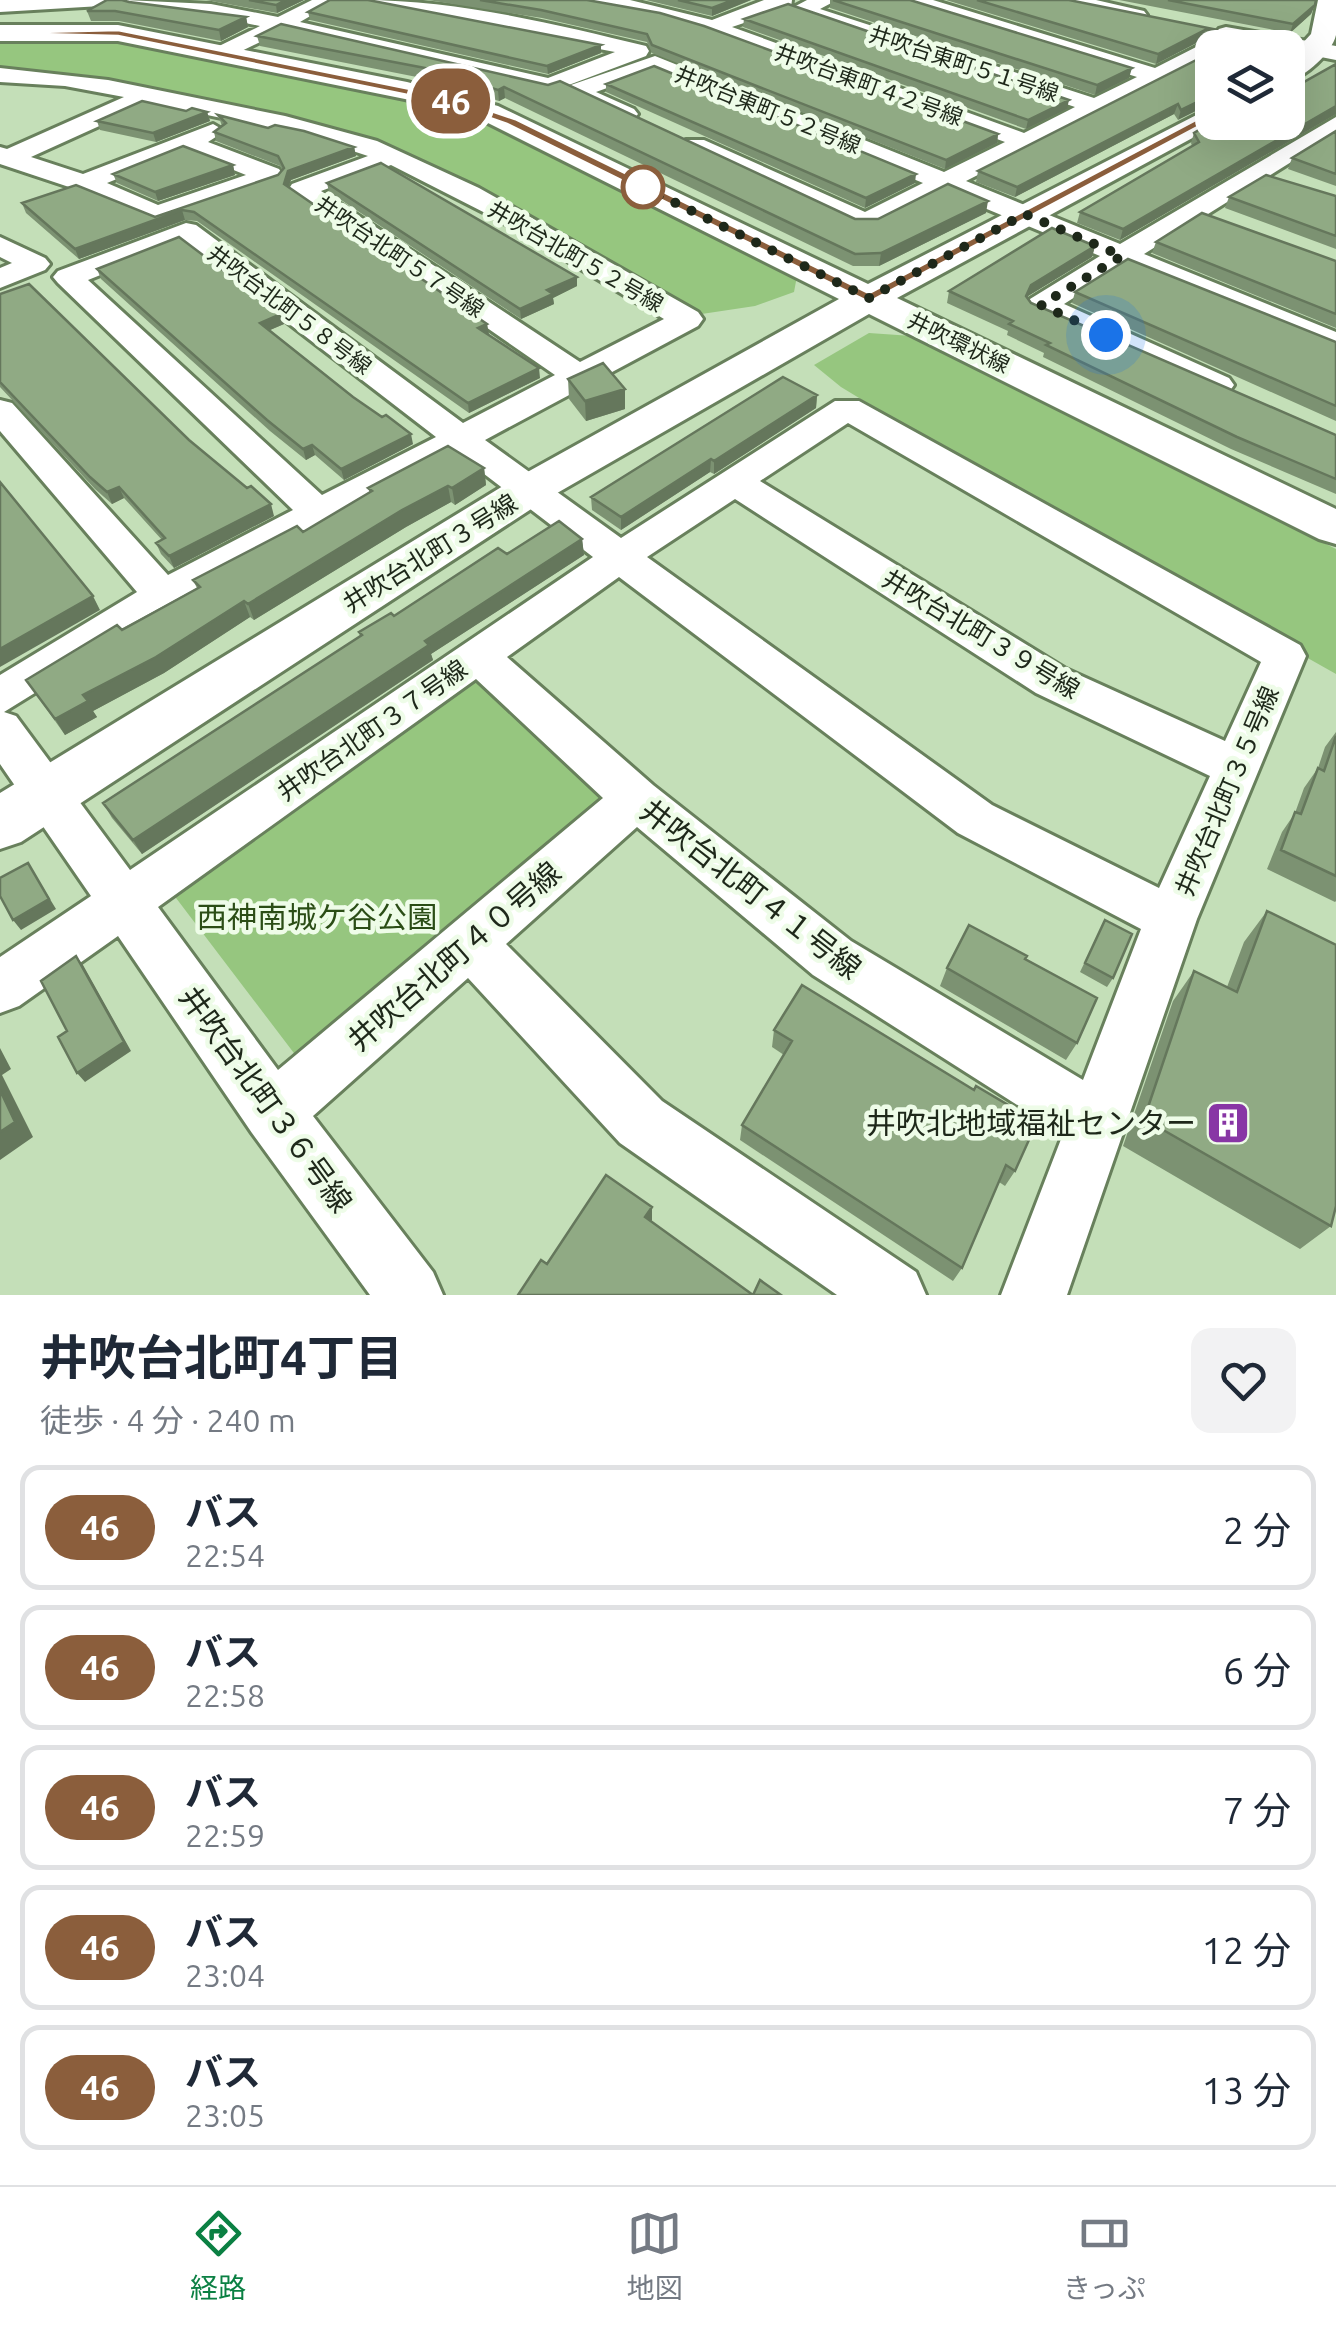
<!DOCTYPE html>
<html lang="ja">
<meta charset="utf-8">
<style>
:root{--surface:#fff;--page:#f2f2f3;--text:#1f2937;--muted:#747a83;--line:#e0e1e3;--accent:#0b8043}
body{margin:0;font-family:Ubuntu,"Noto Sans JP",sans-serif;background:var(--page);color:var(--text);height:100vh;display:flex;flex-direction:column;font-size:38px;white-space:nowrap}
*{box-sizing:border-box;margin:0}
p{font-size:32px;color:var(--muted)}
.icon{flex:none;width:55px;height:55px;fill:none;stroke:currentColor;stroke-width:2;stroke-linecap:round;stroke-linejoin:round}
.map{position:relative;height:1295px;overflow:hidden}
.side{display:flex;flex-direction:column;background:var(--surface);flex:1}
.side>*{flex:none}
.badge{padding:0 20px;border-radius:32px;font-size:35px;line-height:65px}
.fabs{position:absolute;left:1195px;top:30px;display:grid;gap:20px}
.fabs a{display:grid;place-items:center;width:110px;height:110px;border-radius:20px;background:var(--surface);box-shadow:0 10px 40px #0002;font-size:50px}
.you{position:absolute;width:50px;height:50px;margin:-25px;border:8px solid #fff;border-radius:50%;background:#1a73e8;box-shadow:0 0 0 15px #1a73e833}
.map>.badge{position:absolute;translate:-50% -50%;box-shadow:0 0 0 5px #fff}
.round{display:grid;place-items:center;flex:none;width:105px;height:105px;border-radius:20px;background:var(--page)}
.overview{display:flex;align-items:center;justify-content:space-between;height:170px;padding:0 40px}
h1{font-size:48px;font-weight:700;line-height:75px}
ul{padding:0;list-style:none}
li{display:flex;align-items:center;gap:30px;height:125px;margin:0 20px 15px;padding:0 20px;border:5px solid var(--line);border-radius:20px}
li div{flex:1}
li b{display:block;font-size:38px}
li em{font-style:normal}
li .badge{min-width:110px;font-weight:700;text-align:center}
.tab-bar{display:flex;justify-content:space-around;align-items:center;height:140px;border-top:2px solid var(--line);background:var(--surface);font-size:28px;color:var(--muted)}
.tab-bar a{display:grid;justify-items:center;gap:5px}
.tab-bar .current{color:var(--accent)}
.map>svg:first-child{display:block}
.green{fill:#96c67f}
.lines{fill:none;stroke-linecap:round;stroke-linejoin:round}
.minor-casing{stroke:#68805c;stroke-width:6}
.tertiary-casing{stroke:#68805c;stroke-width:6}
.minor{fill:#fff;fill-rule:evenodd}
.tertiary{fill:#fff;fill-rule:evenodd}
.wall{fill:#7c9272}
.shaded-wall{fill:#65775c}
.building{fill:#90aa84;stroke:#65775c;stroke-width:2.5}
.line{fill:#8b5e3c;stroke:#fff;stroke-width:2.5}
.walk{stroke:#1e281a;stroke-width:10;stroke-dasharray:0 18}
.stop-dot{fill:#fff;stroke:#8b5e3c;stroke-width:5}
.labels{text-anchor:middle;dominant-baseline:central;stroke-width:9;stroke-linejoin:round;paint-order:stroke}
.far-street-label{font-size:22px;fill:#1e281a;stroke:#eefce8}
.street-label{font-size:25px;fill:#1e281a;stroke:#eefce8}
.near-street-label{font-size:30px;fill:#1e281a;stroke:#eefce8}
.near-park-label{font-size:30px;fill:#2b4d16;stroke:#eefce8}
.near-poi-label{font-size:30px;fill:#1e281a;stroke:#eefce8;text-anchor:end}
</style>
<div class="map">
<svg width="1336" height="1295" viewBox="0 0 1336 1295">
<rect width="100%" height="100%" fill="#c4dfb8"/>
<path class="green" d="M 0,35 L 110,37 L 301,72 L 466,115 L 555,151 L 651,205 L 797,276 L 794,292 L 755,306 L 695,315 L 457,182 L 271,115 L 87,75 L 0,70 Z
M 869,333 L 912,336 L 1336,549 L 1336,674 L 1009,489 L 841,387 L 814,365 Z
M 491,670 L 608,800 L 303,1065 L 173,894 Z"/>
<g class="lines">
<g class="minor-casing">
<path id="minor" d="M 0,0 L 111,0 L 101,6 L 0,12 Z
M 125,0 L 211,4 L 278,17 L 312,0 L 338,0 L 300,22 L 548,78 L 615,52 L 373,6 L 363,0 C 457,0 555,24 646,46 L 649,51 L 646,56 L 550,92 L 283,31 L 225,59 L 214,52 L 217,47 L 260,26 L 211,16 L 133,9 L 126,7 Z
M 584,0 L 630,0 L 712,20 L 764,0 L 792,0 L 791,7 L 732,27 L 1024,133 L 1075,107 L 793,13 L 790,9 L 807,0 L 837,0 L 820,9 L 1094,98 L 1137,77 L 905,4 L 902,0 L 933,0 L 1155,68 L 1204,43 L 1220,43 L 1222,48 L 1212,48 L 1212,56 L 966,181 L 1120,244 L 1336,117 L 1336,134 L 1144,254 L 1336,332 L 1336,353 L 1124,266 L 1064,304 L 1229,378 L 1234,385 L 1229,392 L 1205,392 L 1030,311 L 1026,305 L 1030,299 L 1100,256 L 946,192 L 875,228 L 855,228 L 686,150 L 683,145 L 686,140 L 704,140 L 865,212 L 923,183 L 654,71 L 596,92 L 634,109 L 638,114 L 634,119 L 618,119 L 568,96 L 564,91 L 568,86 L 655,56 L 944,172 L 1005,142 L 705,31 L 661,17 L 587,4 Z
M 1059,0 L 1096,0 L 1144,11 L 1147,15 L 1137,21 L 1062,4 Z
M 1226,27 L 1336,46 L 1336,60 L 1219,37 L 1215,33 L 1219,29 Z
M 0,68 L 108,80 L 285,116 L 377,141 L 479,188 L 698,312 L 703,319 L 698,326 L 485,440 L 621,538 L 835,401 L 859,401 L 1300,645 L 1306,656 L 1197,919 L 1067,1295 L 1001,1295 L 1063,1134 L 813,975 L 637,827 L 506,944 L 662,1101 L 916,1272 L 926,1295 L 837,1295 L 620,1143 L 468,978 L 313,1116 L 433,1272 L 443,1295 L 370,1295 L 252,1133 L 118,936 L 19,1006 L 0,1013 L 0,957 L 91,896 L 0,764 L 0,675 L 137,592 L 0,431 L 0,400 L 12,403 L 168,575 L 293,510 L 58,283 L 53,277 L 58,271 L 186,223 L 196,225 L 463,423 L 555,375 L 288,190 L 292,184 L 368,156 L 307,136 L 150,103 L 31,157 L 83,174 L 213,124 L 225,131 L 208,142 L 279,169 L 283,175 L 279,181 L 157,223 L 75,189 L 0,164 L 0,147 L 7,149 L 124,97 L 65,86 L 0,82 ZM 186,151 L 246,175 L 158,205 L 107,183 ZM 391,165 L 497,219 L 664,319 L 580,362 L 321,191 ZM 183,242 L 436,437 L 322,495 L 88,280 ZM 848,423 L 1261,662 L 1225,741 L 1066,669 L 760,481 ZM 458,454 L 593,557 L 130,870 L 16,716 L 4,712 L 177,605 ZM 735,499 L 1036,693 L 1210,776 L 1159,888 L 992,805 L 647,557 ZM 619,577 L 958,833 L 1141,929 L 1083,1080 L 851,941 L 653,785 L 507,657 ZM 476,679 L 603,798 L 278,1070 L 158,907 Z
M 0,237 L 45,258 L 50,264 L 45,270 L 0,288 L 0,268 L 12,263 L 0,257 Z"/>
</g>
<g class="tertiary-casing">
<path id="tertiary" d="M 1318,0 L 1336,0 C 1336,11 1336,25 1336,35 C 1332,53 1305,77 1288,81 L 1288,59 L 1311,34 Z
M 0,25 L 118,25 L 407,82 L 498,106 L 868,284 L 1212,107 L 1212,122 L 1222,122 L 897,298 L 1336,509 L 1336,544 L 1319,539 L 869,314 L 545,500 L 21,842 L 0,849 L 0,793 L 513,480 L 839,299 L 478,118 L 405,99 L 118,41 L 0,41 Z"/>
</g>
<use href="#minor" class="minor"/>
<use href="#tertiary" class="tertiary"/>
</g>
<path class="wall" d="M 206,0 L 304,0 L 277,13 Z
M 428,0 L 587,0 L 998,134 L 997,143 L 945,169 L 652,53 L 647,42 L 542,18 Z
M 646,0 L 751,0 L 712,16 Z
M 830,0 L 910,0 L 1129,78 L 1095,95 L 830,8 Z
M 946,0 L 1069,0 L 1218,30 L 1214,39 L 1202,40 L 1156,64 Z
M 1119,0 L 1316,0 L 1311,14 L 1290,33 Z
M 129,2 L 246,17 L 248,27 L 221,41 L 119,21 L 91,21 L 87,11 Z
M 371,2 L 601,53 L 548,74 L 310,20 L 308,12 Z
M 744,19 L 1067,109 L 1026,129 L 743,27 Z
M 257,36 L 548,85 L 855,219 L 986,213 L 879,266 L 853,266 L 505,98 L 499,101 L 427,79 L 260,46 Z
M 1212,52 L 1178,120 L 1174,114 L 1015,197 L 976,182 L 978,171 Z
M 1336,64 L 1336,114 L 1120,240 L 1077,223 L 1080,212 L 1192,146 L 1191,143 L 1194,133 L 1288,122 Z
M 606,84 L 915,183 L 865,208 L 606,92 Z
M 186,111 L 207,112 L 210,121 L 156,142 L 100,130 L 97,121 Z
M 218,115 L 268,128 L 354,147 L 356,156 L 291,180 L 288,187 L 487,324 L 488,334 L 540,378 L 469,413 L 197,221 L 185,220 L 79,259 L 26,213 L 22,203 L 155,217 L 278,175 L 282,170 L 280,166 L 216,141 L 214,132 L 222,126 Z
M 1336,131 L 1336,186 L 1288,169 L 1292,158 Z
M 233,165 L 235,175 L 158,201 L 117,183 L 113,174 Z
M 327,183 L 577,286 L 553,298 L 554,304 L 521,319 L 329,192 Z
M 1336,196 L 1336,249 L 1225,208 L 1229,197 Z
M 1156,242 L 1336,261 L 1336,328 L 1152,253 Z
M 1095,246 L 1092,257 L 1028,296 L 1027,298 L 1031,303 L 1336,435 L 1336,494 L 1231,449 L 1043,357 L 1044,353 L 1007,335 L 1008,331 L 947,303 L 949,291 Z
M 97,269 L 281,314 L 284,324 L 270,330 L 413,444 L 344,480 L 315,455 L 306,460 L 270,431 L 101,279 Z
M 1075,292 L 1336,342 L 1336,421 L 1072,303 Z
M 0,294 L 189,440 L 274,516 L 174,568 L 161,554 L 156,543 L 162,540 L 124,498 L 112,504 L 95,489 L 0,387 Z
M 568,379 L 625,389 L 625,409 L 586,421 L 569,399 Z
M 817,395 L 816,408 L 714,474 L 710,472 L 621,530 L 592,510 L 591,497 Z
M 484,468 L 486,485 L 455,505 L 451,502 L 406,527 L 254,620 L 250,617 L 164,673 L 93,711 L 97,717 L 65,735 L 26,680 L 197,588 L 193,580 L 303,532 L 370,493 L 368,488 Z
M 582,539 L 584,555 L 431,654 L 433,660 L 142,854 L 112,818 L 103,803 L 360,636 L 359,632 L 394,616 L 507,554 Z
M 1336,732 L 1336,901 L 1335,902 L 1267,869 L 1282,832 L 1295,813 L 1304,788 L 1318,768 L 1325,747 Z
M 1267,911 L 1331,1226 L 1300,1249 L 1123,1146 L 1173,1001 L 1194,971 L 1227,987 L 1244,942 Z
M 1105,920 L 1113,978 L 1107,987 L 1080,972 Z
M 1025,959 L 1077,1043 L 1066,1060 L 940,986 L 947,968 Z
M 774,1030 L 974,1090 L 1015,1171 L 1005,1186 L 999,1182 L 962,1268 L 953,1281 L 740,1140 L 742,1125 L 784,1055 L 772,1047 Z"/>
<path class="shaded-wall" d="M 286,0 L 304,0 L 277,13 L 276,5 Z
M 733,0 L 751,0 L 712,16 L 712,8 Z
M 1315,5 L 1311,14 L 1290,33 L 1293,24 Z
M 246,17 L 248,27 L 221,41 L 219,30 Z
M 1205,30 L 1202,40 L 1156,64 L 1158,54 Z
M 601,45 L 601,53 L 548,74 L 547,66 Z
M 1132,68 L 1129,78 L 1095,95 L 1097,85 Z
M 504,87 L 505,98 L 499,101 L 498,90 Z
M 1212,95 L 1212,103 L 1178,120 L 1181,110 Z
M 1069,100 L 1067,109 L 1026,129 L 1028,120 Z
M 1178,104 L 1174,114 L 1015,197 L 1017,187 Z
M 1336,106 L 1336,114 L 1120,240 L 1123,229 Z
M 207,112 L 210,121 L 156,142 L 153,133 Z
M 998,134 L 997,143 L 945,169 L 946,160 Z
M 354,147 L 356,156 L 291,180 L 286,193 L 284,184 L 288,171 Z
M 233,165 L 235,175 L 158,201 L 155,192 Z
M 916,174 L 915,183 L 865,208 L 866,198 Z
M 988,201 L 986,213 L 879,266 L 881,253 Z
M 182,210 L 185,220 L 79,259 L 75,249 Z
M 1095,246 L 1092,257 L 1028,296 L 1023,307 L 1031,285 Z
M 577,277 L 577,286 L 553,298 L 554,304 L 521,319 L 520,309 L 547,290 Z
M 281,314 L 284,324 L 263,333 L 260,323 Z
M 487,324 L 489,334 L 480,338 L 478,328 Z
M 539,368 L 540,378 L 469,413 L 468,403 Z
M 625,389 L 625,409 L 586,421 L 585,401 Z
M 817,395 L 816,408 L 714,474 L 714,461 Z
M 411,434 L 413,444 L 344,480 L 341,469 Z
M 312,445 L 315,455 L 306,460 L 303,449 Z
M 711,459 L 710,472 L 621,530 L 621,517 Z
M 484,468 L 486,485 L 455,505 L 452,488 Z
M 448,486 L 451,502 L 406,527 L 254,620 L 248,604 L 402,510 Z
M 119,487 L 124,498 L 112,504 L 107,492 Z
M 271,504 L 274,516 L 174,568 L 169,556 Z
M 582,539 L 584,555 L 431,654 L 433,660 L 142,854 L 133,840 L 425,641 Z
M 93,596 L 100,610 L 0,667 L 0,649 Z
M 244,601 L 250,617 L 164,673 L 93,711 L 97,717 L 65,735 L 55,719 L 83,695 Z
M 28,863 L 56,909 L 21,930 L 13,920 Z
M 76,956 L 83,965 L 131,1051 L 85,1082 L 77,1073 Z
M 0,1048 L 11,1069 L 2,1075 L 33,1137 L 0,1160 Z
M 652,1207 L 652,1220 L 646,1231 L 645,1217 Z"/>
<path class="building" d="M 107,0 L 122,0 L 129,2 L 246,17 L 219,30 L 115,11 L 87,11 Z
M 249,0 L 286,0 L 276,5 Z
M 330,0 L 368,0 L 601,45 L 547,66 L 308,12 Z
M 480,0 L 587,0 L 660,13 L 704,26 L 998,134 L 946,160 L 652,45 L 647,34 L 541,10 Z
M 678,0 L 733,0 L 712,8 Z
M 833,0 L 910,0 L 1132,68 L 1097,85 Z
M 977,0 L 1069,0 L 1218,30 L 1205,30 L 1158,54 Z
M 1168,0 L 1316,0 L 1315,5 L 1293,24 Z
M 788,4 L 1069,100 L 1028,120 L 744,19 Z
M 281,24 L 548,85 L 560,81 L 855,219 L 878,219 L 948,184 L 988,201 L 881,253 L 855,254 L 504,87 L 498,90 L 425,68 L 257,36 Z
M 1226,32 L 1283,43 L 1281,48 L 1218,48 L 1219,42 L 1228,41 Z
M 1212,52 L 1212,95 L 1181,110 L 1178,104 L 1017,187 L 978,171 Z
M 1336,64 L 1336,106 L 1123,229 L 1080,212 L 1199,142 L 1194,133 L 1212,122 L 1288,122 L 1288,91 Z
M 654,66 L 916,174 L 866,198 L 606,84 Z
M 142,101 L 186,111 L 192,108 L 207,112 L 153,133 L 97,121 Z
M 218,115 L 268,128 L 275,125 L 304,131 L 354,147 L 288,171 L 284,184 L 487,324 L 478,328 L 539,368 L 468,403 L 194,212 L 182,210 L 75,249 L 22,203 L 76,185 L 155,217 L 278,175 L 284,168 L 278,156 L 214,132 L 226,123 Z
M 1336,131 L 1336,174 L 1292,158 Z
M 183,146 L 233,165 L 155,192 L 113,174 Z
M 381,163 L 577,277 L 547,290 L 553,294 L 520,309 L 327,183 Z
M 1266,175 L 1336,196 L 1336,236 L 1229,197 Z
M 1202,213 L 1336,261 L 1336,314 L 1156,242 Z
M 1052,228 L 1095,246 L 1031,285 L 1026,296 L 1031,303 L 1336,435 L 1336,479 L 1237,437 L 1046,345 L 1050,343 L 1009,324 L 1013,321 L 949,291 Z
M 179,237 L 281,314 L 260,323 L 353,397 L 382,417 L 386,415 L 411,434 L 341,469 L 312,445 L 303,449 L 267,420 L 97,269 Z
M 1128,259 L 1336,342 L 1336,406 L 1075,292 Z
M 29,284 L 189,440 L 247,488 L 251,486 L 271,504 L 169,556 L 156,543 L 165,538 L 119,487 L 107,492 L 90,477 L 0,382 L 0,294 Z
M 603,363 L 625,389 L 585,401 L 568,379 Z
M 783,377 L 817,395 L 714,461 L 711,459 L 621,517 L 591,497 Z
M 448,446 L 484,468 L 452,488 L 448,486 L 402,510 L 248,604 L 244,601 L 156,657 L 83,695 L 88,701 L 55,719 L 26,680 L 117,625 L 122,630 L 200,587 L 193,580 L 297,526 L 303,532 L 372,491 L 368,488 Z
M 0,482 L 93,596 L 0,649 Z
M 559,521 L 582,539 L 425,641 L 429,645 L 133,840 L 103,803 L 362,635 L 359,632 L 391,613 L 394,616 L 498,548 L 507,554 Z
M 1336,736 L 1336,876 L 1281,850 L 1295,812 L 1301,814 L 1318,768 L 1324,771 Z
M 28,863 L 49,899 L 13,920 L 0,896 L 0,878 Z
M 1267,911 L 1336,945 L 1336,1206 L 1331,1226 L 1144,1119 L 1194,971 L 1237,992 Z
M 1105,920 L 1132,934 L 1113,978 L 1085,963 Z
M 969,925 L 1027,956 L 1025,959 L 1097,998 L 1077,1043 L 947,968 Z
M 76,956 L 124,1042 L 77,1073 L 58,1037 L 67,1031 L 41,981 Z
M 802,985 L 974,1090 L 976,1086 L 1037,1122 L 1015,1171 L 1006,1165 L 962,1268 L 742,1125 L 792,1041 L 774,1030 Z
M 0,1090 L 15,1122 L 0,1132 Z
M 606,1175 L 652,1207 L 645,1217 L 753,1295 L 760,1280 L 781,1295 L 518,1295 L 541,1260 L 547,1264 Z"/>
<path class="line" d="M 118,30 L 450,97 L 515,119 L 869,293 L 1209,113 L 1218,116 L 869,302 L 507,124 L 447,103 L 118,36 L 0,33 Z"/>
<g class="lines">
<path class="walk" d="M 643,187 L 869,298 L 1025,214 L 1122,256 L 1041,305 L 1106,335"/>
</g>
<defs>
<g id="building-square" transform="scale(2.25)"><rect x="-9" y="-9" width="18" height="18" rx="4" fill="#8836a5" stroke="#eefce8"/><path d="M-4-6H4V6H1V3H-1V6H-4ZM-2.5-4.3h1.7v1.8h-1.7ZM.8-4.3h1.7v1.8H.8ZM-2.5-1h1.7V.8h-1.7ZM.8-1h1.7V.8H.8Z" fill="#fff"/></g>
</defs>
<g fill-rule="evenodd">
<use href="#building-square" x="1228" y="1123"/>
</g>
<circle class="stop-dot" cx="643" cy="187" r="20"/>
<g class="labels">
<g class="far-street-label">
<text transform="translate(964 63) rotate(18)">井吹台東町５１号線</text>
<text transform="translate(869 84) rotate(20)">井吹台東町４２号線</text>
<text transform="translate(768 109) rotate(22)">井吹台東町５２号線</text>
<text transform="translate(400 256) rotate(34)">井吹台北町５７号線</text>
<text transform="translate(576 256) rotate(30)">井吹台北町５２号線</text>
<text transform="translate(290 309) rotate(37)">井吹台北町５８号線</text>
<text transform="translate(959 342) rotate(26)">井吹環状線</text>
</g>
<g class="street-label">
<text transform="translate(430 553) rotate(-32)">井吹台北町３号線</text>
<text transform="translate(981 634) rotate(31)">井吹台北町３９号線</text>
<text transform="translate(372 730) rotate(-35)">井吹台北町３７号線</text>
<text transform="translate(1227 791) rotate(-67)">井吹台北町３５号線</text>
</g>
<g class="near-street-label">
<text transform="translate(751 889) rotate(38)">井吹台北町４１号線</text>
<text transform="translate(454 956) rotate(-41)">井吹台北町４０号線</text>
<text transform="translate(266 1099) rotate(54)">井吹台北町３６号線</text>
</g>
<g class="near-park-label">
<text x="317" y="917">西神南城ケ谷公園</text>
</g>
<g class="near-poi-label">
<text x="1196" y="1123">井吹北地域福祉センター</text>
</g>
</g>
</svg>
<div class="fabs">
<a><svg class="icon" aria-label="layers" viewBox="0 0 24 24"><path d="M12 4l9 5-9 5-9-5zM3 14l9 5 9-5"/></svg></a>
</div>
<div class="you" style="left:1106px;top:335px"></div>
<b class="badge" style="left:451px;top:101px;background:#8b5e3c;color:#fff">46</b>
</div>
<section class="side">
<div class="overview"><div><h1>井吹台北町4丁目</h1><p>徒歩 · 4 分 · 240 m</p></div><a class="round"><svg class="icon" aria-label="heart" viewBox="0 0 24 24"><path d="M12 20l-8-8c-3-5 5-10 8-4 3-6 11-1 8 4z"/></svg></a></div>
<ul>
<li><span class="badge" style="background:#8b5e3c;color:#fff">46</span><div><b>バス</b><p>22:54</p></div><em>2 分</em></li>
<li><span class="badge" style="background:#8b5e3c;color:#fff">46</span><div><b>バス</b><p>22:58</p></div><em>6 分</em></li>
<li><span class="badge" style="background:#8b5e3c;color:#fff">46</span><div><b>バス</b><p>22:59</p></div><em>7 分</em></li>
<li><span class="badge" style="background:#8b5e3c;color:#fff">46</span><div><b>バス</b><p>23:04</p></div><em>12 分</em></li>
<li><span class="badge" style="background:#8b5e3c;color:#fff">46</span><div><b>バス</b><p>23:05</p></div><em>13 分</em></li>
</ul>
</section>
<nav class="tab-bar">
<a class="current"><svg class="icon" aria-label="directions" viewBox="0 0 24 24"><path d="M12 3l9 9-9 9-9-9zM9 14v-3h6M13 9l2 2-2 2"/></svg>経路</a>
<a><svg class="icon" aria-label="map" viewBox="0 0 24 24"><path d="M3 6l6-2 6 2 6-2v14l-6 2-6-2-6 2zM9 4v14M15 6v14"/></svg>地図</a>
<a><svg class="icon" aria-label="tickets" viewBox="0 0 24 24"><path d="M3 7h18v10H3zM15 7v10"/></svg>きっぷ</a>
</nav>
